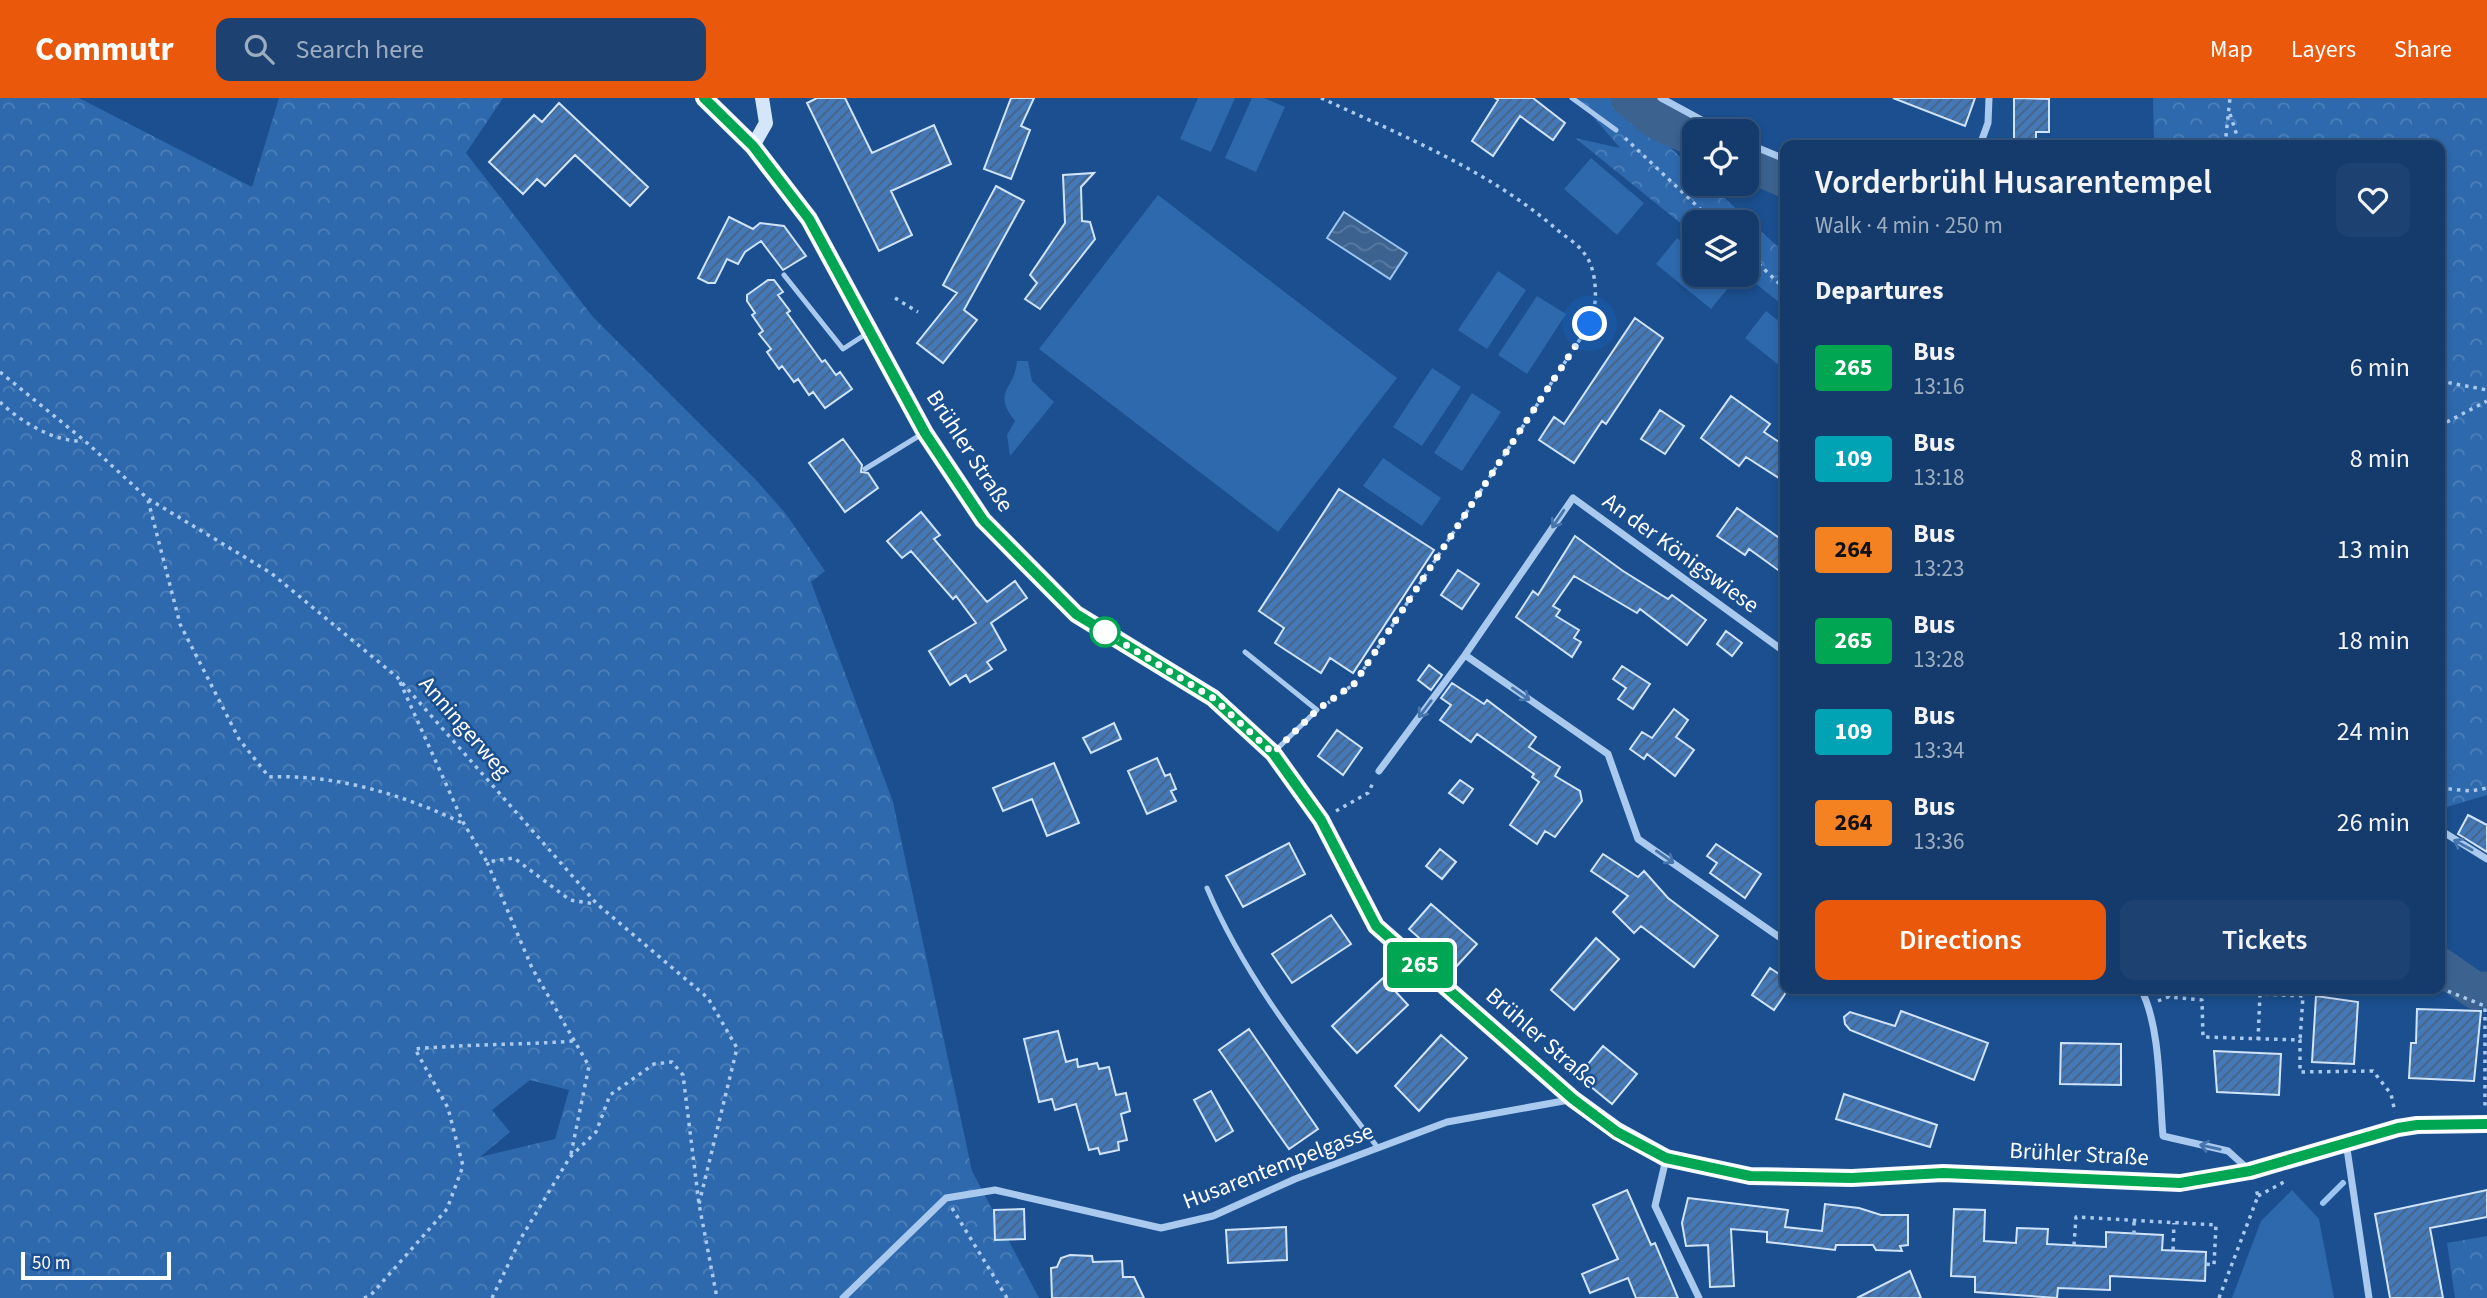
<!DOCTYPE html>
<meta charset="utf-8">
<style>
:root{--surface:#143b6b;--page:#1d4271;--text:#f1f3f6;--muted:#9dadc1;--line:#33557e;--accent:#ea580c}
body{margin:0;font-family:"Source Sans 3",sans-serif;background:var(--page);color:var(--text);height:100vh;display:flex;flex-direction:column;font-size:26px;white-space:nowrap}
*{box-sizing:border-box;margin:0}
p{font-size:23px;color:var(--muted)}
.icon{flex:none;width:38px;height:38px;fill:none;stroke:currentColor;stroke-width:2;stroke-linecap:round;stroke-linejoin:round}
.map{position:relative;flex:1;overflow:hidden}
.side{position:absolute;left:1780px;top:42px;width:665px;height:854px;display:flex;flex-direction:column;background:var(--surface);border-radius:14px;box-shadow:0 4px 10px #0003,0 0 0 2px var(--line)}
.side>*{flex:none}
.badge{padding:0 14px;border-radius:5px;font-size:24px;line-height:46px}
.buttons{position:absolute;left:1682px;top:21px;display:grid;gap:14px}
.buttons a{display:grid;place-items:center;width:77px;height:77px;border-radius:14px;background:var(--surface);box-shadow:0 4px 10px #0003,0 0 0 2px var(--line);font-size:35px}
.scale{position:absolute;left:21px;bottom:18px;width:150px;box-sizing:border-box;padding-left:7px;border:4px solid #fff;border-top:0;font-size:19px;line-height:24px;white-space:nowrap;color:#fff;-webkit-text-stroke:5px #1b4f8f;paint-order:stroke}
.you{position:absolute;width:35px;height:35px;margin:-18px;border:5px solid #fff;border-radius:50%;background:#1a73e8;box-shadow:0 0 0 10px #1a73e833}
.map>.badge{position:absolute;translate:-50% -50%;box-shadow:0 0 0 4px #fff}
h2{padding:0 35px;font-size:26px;line-height:63px}
.round{display:grid;place-items:center;flex:none;width:74px;height:74px;border-radius:14px;background:var(--page)}
.overview{display:flex;align-items:center;justify-content:space-between;height:119px;padding:0 35px}
h1{font-size:33px;font-weight:600;line-height:52px}
.cta{display:flex;gap:14px;margin-top:auto;padding:14px 35px}
.cta a{flex:1;height:80px;border-radius:14px;background:var(--accent);color:#fff;font-size:28px;font-weight:600;line-height:80px;text-align:center}
.cta a+a{background:var(--page);color:var(--text)}
ul{padding:0;list-style:none}
li{display:flex;align-items:center;gap:21px;height:91px;padding:0 35px}
li div{flex:1}
li b{display:block;font-size:26px}
li em{font-style:normal}
li .badge{min-width:77px;font-weight:700;text-align:center}
header{display:flex;align-items:center;gap:42px;box-sizing:border-box;height:98px;padding:0 35px;background:var(--accent);color:#fff}
header strong{font-size:33px}
nav{display:flex;gap:38px;margin-inline-start:auto;font-size:24px}
.search{width:490px;height:63px;background:var(--page);display:flex;align-items:center;gap:18px;box-sizing:border-box;padding:0 24px;border-radius:14px;color:var(--muted);font-size:26px}
.map>svg:first-child{display:block}
.forest{fill:url(#forest-crowns);fill-rule:evenodd}
.park{fill:#2e69ad}
.water{fill:url(#water-waves);stroke:#9cc4f0;stroke-width:2}
.lines{fill:none;stroke-linecap:round;stroke-linejoin:round}
.stream{stroke:#9cc4f0;stroke-width:6}
.river{stroke:#3c6290;stroke-width:37}
.building{fill:url(#building-hatch);stroke:#cfe3fa;stroke-width:2}
.path{stroke:#a9c9ee;stroke-width:3.5;stroke-dasharray:3.5 5;stroke-linecap:butt}
.lane{stroke:#a9c9ee;stroke-width:5}
.street{stroke:#a9c9ee;stroke-width:7}
.secondary{stroke:#d6e6fa;stroke-width:14}
.primary{stroke:#f0f6ff;stroke-width:18}
.oneway{stroke:#4674ac}
.line-casing{stroke:#fff;stroke-width:16}
.line{stroke:#00a651;stroke-width:10}
.walk{stroke:#fff;stroke-width:7;stroke-dasharray:0 12.6}
.stop-dot{fill:#fff;stroke:#00a651;stroke-width:3.5}
.labels{text-anchor:middle;dominant-baseline:central;stroke-width:5;stroke-linejoin:round;paint-order:stroke}
.street-label{font-size:23px;fill:#fff;stroke:#1b4f8f}
</style>
<header>
<strong>Commutr</strong>
<div class="search"><svg class="icon" aria-label="search" viewBox="0 0 24 24"><circle cx="10" cy="10" r="6"/><path d="M15 15l6 6"/></svg>Search here</div>
<nav><a>Map</a><a>Layers</a><a>Share</a></nav>
</header>
<div class="map">
<svg width="2487" height="1200" viewBox="0 0 2487 1200">
<defs>
<pattern id="forest-crowns" width="20" height="18" patternUnits="userSpaceOnUse" patternTransform="scale(1.75)"><rect width="20" height="18" fill="#2e69ad"/><path d="M2 6a3 3 0 1 1 6 0M12 15a3 3 0 1 1 6 0" fill="none" stroke="#4d80b9"/></pattern>
<pattern id="water-waves" width="16" height="10" patternUnits="userSpaceOnUse" patternTransform="scale(1.75)"><rect width="16" height="10" fill="#3c6290"/><path d="M0 5q4-4 8 0t8 0" fill="none" stroke="#597aa1"/></pattern>
<pattern id="building-hatch" width="6" height="6" patternUnits="userSpaceOnUse" patternTransform="scale(1.75)"><rect width="6" height="6" fill="#4478b7"/><path d="M-1 1l2-2M0 6l6-6M5 7l2-2" fill="none" stroke="#486282"/></pattern>
</defs>
<rect width="100%" height="100%" fill="#1b4f8f"/>
<path class="forest" d="M 0,0 L 79,0 L 252,89 L 279,0 L 503,0 L 466,55 L 593,219 L 756,382 L 786,416 L 825,473 L 811,484 L 893,704 L 972,1073 L 1039,1200 L 0,1200 ZM 530,982 L 569,992 L 555,1041 L 480,1059 L 510,1034 L 492,1012 Z
M 1577,0 L 1618,0 L 1694,72 L 1694,86 L 1709,86 L 1785,155 L 1785,209 L 1745,177 L 1746,124 L 1694,124 L 1694,136 L 1575,40 L 1620,50 Z
M 2153,0 L 2487,0 L 2487,697 L 2440,711 L 2440,47 L 2154,47 Z
M 2487,1138 L 2487,1200 L 2455,1200 L 2447,1145 Z"/>
<path class="park" d="M 1198,0 L 1235,0 L 1211,54 L 1180,41 Z
M 1252,0 L 1264,0 L 1285,9 L 1256,74 L 1225,60 Z
M 1591,60 L 1644,105 L 1617,137 L 1564,91 Z
M 1158,97 L 1397,280 L 1278,434 L 1039,251 Z
M 1677,140 L 1694,153 L 1694,177 L 1723,177 L 1733,184 L 1711,211 L 1656,166 Z
M 1498,173 L 1526,192 L 1487,251 L 1458,232 Z
M 1537,198 L 1566,216 L 1527,276 L 1498,257 Z
M 1766,213 L 1785,228 L 1785,272 L 1745,240 Z
M 1017,263 L 1028,263 L 1032,283 L 1054,304 L 1010,358 L 1007,337 L 1015,323 C 991,293 1015,292 1017,263 Z
M 1432,270 L 1461,289 L 1422,348 L 1393,329 Z
M 1472,295 L 1501,314 L 1462,373 L 1434,355 Z
M 1383,360 L 1441,400 L 1422,428 L 1363,388 Z
M 2292,1092 L 2319,1121 L 2334,1200 L 2232,1200 L 2261,1123 Z"/>
<path class="water" d="M 1344,114 L 1407,155 L 1390,181 L 1327,140 Z"/>
<g class="lines">
<path class="stream" d="M 2323,1105 L 2343,1085"/>
<path class="river" d="M 1629,0 L 1655,22 L 1694,40
M 1746,64 L 1785,81
M 2440,868 L 2476,893 L 2487,892"/>
</g>
<path class="building" d="M 817,0 L 845,0 L 872,55 L 934,27 L 951,66 L 891,93 L 912,137 L 879,153 L 807,5 Z
M 1011,0 L 1034,0 L 1021,28 L 1030,32 L 1011,81 L 984,71 Z
M 1495,0 L 1533,0 L 1565,25 L 1553,42 L 1520,18 L 1493,58 L 1472,43 L 1498,2 Z
M 1893,0 L 1975,0 L 1965,28 Z
M 2014,0 L 2049,1 L 2049,34 L 2036,34 L 2036,46 L 2014,45 Z
M 559,5 L 648,89 L 630,108 L 575,57 L 545,88 L 537,81 L 523,96 L 489,64 L 534,17 L 542,24 Z
M 1094,75 L 1081,89 L 1082,123 L 1090,124 L 1095,141 L 1040,211 L 1025,201 L 1037,185 L 1030,177 L 1065,125 L 1063,77 Z
M 996,88 L 1024,103 L 964,212 L 977,222 L 943,265 L 917,245 L 957,195 L 943,187 Z
M 729,119 L 753,131 L 760,125 L 784,128 L 806,158 L 783,172 L 761,143 L 745,154 L 738,166 L 727,161 L 715,185 L 708,185 L 698,180 Z
M 768,182 L 774,182 L 783,194 L 778,197 L 790,213 L 787,215 L 822,264 L 825,262 L 836,277 L 840,274 L 852,291 L 825,310 L 813,294 L 809,297 L 798,281 L 794,284 L 782,268 L 779,271 L 767,254 L 771,251 L 759,236 L 763,233 L 752,217 L 755,215 L 747,203 L 747,197 Z
M 1635,220 L 1663,240 L 1606,326 L 1602,323 L 1574,365 L 1539,342 L 1554,319 L 1564,326 Z
M 1731,298 L 1770,326 L 1764,334 L 1785,348 L 1785,384 L 1746,359 L 1739,368 L 1701,340 Z
M 1660,312 L 1684,328 L 1665,356 L 1641,341 Z
M 843,341 L 862,367 L 861,374 L 868,375 L 878,390 L 845,414 L 809,365 Z
M 1339,391 L 1434,452 L 1353,575 L 1330,560 L 1321,575 L 1275,545 L 1284,530 L 1259,513 Z
M 1737,410 L 1785,444 L 1785,477 L 1749,451 L 1745,457 L 1717,438 Z
M 921,414 L 940,437 L 934,441 L 987,504 L 1015,483 L 1027,500 L 991,525 L 1006,552 L 987,564 L 992,571 L 970,584 L 966,577 L 950,587 L 929,553 L 976,525 L 956,498 L 953,501 L 911,453 L 902,460 L 887,443 Z
M 1575,438 L 1623,473 L 1668,501 L 1672,497 L 1706,522 L 1687,547 L 1640,511 L 1637,515 L 1574,478 L 1553,508 L 1560,512 L 1556,518 L 1579,532 L 1574,540 L 1581,544 L 1572,559 L 1516,519 L 1533,493 L 1538,497 Z
M 1458,472 L 1479,486 L 1462,511 L 1441,497 Z
M 1726,533 L 1742,545 L 1732,558 L 1717,546 Z
M 1429,567 L 1442,577 L 1431,592 L 1418,582 Z
M 1622,568 L 1650,586 L 1633,611 L 1618,601 L 1626,590 L 1613,581 Z
M 1452,585 L 1484,606 L 1487,602 L 1536,639 L 1529,649 L 1560,669 L 1555,678 L 1580,693 L 1582,703 L 1555,739 L 1545,733 L 1537,746 L 1510,727 L 1539,684 L 1532,679 L 1534,676 L 1477,636 L 1471,644 L 1440,622 L 1451,607 L 1441,600 Z
M 1674,611 L 1688,622 L 1676,639 L 1694,652 L 1675,678 L 1647,656 L 1644,661 L 1630,651 L 1642,634 L 1652,640 Z
M 1114,625 L 1121,641 L 1091,655 L 1083,640 Z
M 1337,632 L 1362,650 L 1343,677 L 1318,658 Z
M 1157,660 L 1165,678 L 1170,676 L 1176,691 L 1171,693 L 1176,703 L 1147,716 L 1128,673 Z
M 1054,665 L 1079,725 L 1047,738 L 1032,701 L 1003,713 L 993,690 Z
M 1460,682 L 1473,691 L 1463,705 L 1449,695 Z
M 2468,717 L 2487,727 L 2487,754 L 2458,736 Z
M 1289,745 L 1305,776 L 1243,809 L 1226,778 Z
M 1716,746 L 1761,776 L 1745,800 L 1710,775 L 1717,765 L 1707,758 Z
M 1440,751 L 1456,764 L 1442,781 L 1426,768 Z
M 1603,756 L 1638,779 L 1644,773 L 1668,800 L 1718,838 L 1694,869 L 1641,828 L 1634,835 L 1613,814 L 1628,798 L 1591,773 Z
M 1431,806 L 1477,846 L 1454,871 L 1409,831 Z
M 1331,817 L 1351,846 L 1292,885 L 1272,856 Z
M 1596,840 L 1619,861 L 1574,912 L 1551,892 Z
M 1770,870 L 1785,880 L 1785,896 L 1774,912 L 1752,897 Z
M 1383,880 L 1408,907 L 1357,955 L 1332,928 Z
M 2316,898 L 2358,904 L 2354,966 L 2312,964 Z
M 2417,911 L 2481,913 L 2474,983 L 2409,980 L 2411,945 L 2416,945 Z
M 1901,913 L 1988,945 L 1974,982 L 1850,932 L 1845,926 L 1844,919 L 1850,914 L 1895,928 Z
M 1249,931 L 1318,1031 L 1289,1051 L 1219,952 Z
M 1058,933 L 1066,964 L 1077,961 L 1078,969 L 1097,965 L 1099,971 L 1109,969 L 1116,997 L 1126,995 L 1130,1013 L 1121,1016 L 1127,1042 L 1118,1044 L 1119,1052 L 1100,1056 L 1098,1050 L 1089,1052 L 1076,1006 L 1055,1012 L 1052,1001 L 1039,1004 L 1024,941 Z
M 1441,937 L 1467,960 L 1419,1013 L 1395,988 Z
M 2061,945 L 2121,946 L 2121,987 L 2060,986 Z
M 1603,948 L 1637,976 L 1612,1006 L 1578,978 Z
M 2214,953 L 2281,956 L 2279,997 L 2217,994 Z
M 1211,993 L 1233,1033 L 1216,1043 L 1194,1002 Z
M 1844,996 L 1937,1027 L 1930,1049 L 1836,1021 Z
M 1627,1092 L 1651,1147 L 1655,1145 L 1678,1200 L 1636,1200 L 1628,1180 L 1590,1195 L 1582,1176 L 1618,1161 L 1593,1107 Z
M 2487,1092 L 2487,1119 L 2430,1130 L 2443,1200 L 2390,1200 L 2375,1116 Z
M 1688,1100 L 1788,1112 L 1785,1129 L 1822,1133 L 1825,1106 L 1859,1110 L 1881,1117 L 1908,1117 L 1908,1147 L 1900,1148 L 1902,1153 L 1876,1152 L 1873,1147 L 1836,1147 L 1835,1152 L 1767,1144 L 1767,1134 L 1731,1131 L 1734,1188 L 1710,1189 L 1708,1147 L 1686,1148 L 1682,1125 Z
M 1024,1111 L 1025,1141 L 995,1142 L 994,1112 Z
M 1954,1111 L 1985,1112 L 1984,1143 L 2016,1145 L 2017,1130 L 2048,1131 L 2047,1146 L 2106,1149 L 2106,1134 L 2163,1137 L 2162,1152 L 2206,1154 L 2205,1183 L 2110,1178 L 2110,1192 L 2058,1190 L 2057,1200 L 1975,1194 L 1975,1179 L 1951,1178 Z
M 1286,1129 L 1287,1162 L 1228,1165 L 1226,1132 Z
M 1070,1157 L 1092,1158 L 1093,1164 L 1122,1163 L 1123,1179 L 1134,1179 L 1144,1200 L 1052,1200 L 1051,1170 L 1057,1169 L 1061,1160 Z
M 1910,1173 L 1921,1200 L 1857,1200 Z"/>
<g class="lines">
<path class="path" d="M 1321,0 C 1401,37 1488,72 1555,130 C 1564,138 1577,145 1584,155 C 1598,172 1598,207 1590,226 L 1354,586 L 1328,605
M 2230,16 L 2240,47
M 1625,40 L 1714,124
M 2225,47 L 2230,0
M 1746,154 L 1785,191
M 895,200 L 918,214
M 0,274 L 85,343 L 147,400 L 271,475 L 397,579 L 597,806 L 708,900 L 737,950 L 699,1106
M 2440,283 L 2487,292
M 0,304 C 21,324 54,344 83,343
M 2440,323 L 2443,326 L 2487,303
M 148,402 L 180,526 L 239,641 L 269,679 C 336,676 405,697 464,726
M 400,584 L 464,726 L 487,764
M 2440,690 L 2471,693 L 2487,690
M 1336,713 L 1368,695 L 1373,685
M 2440,890 L 2485,908 L 2485,1008
M 2168,899 L 2173,891
M 2158,903 L 2168,899 L 2202,902 L 2203,939 L 2300,942 L 2300,974 L 2373,973 L 2391,996 L 2395,1014
M 2258,942 L 2260,896 L 2303,898 L 2300,942
M 571,1056 L 589,968 L 532,870 L 487,764 L 514,760 L 570,802 L 595,806
M 2258,1098 L 2284,1084
M 952,1110 L 1007,1200
M 2134,1136 L 2134,1123
M 2074,1147 L 2076,1119 L 2216,1127 L 2214,1167 L 2205,1166
M 2173,1152 L 2174,1125
M 364,1200 L 370,1198 L 447,1111 L 463,1068 L 448,1010 L 415,951 C 468,946 521,947 574,943
M 492,1200 L 521,1140 L 570,1059 L 596,1034 L 610,997 L 654,966 L 672,964 L 683,977 L 699,1106 L 717,1200
M 2219,1200 L 2258,1098 L 2256,1091"/>
<path class="lane" d="M 1572,0 L 1616,32
M 784,177 L 843,251 L 866,236
M 865,371 L 922,336
M 1245,554 L 1317,612 L 1275,653
M 1207,790 C 1248,887 1315,966 1378,1050"/>
<path class="street" d="M 1661,0 L 1722,33
M 1746,45 L 1785,61
M 1980,47 L 1988,25 L 1989,0
M 1465,557 L 1608,656 L 1638,741 L 1785,843
M 1379,673 L 1465,557 L 1573,400 L 1785,554
M 2440,732 L 2487,761
M 2141,891 C 2161,930 2159,994 2163,1038 L 2228,1053 L 2249,1072
M 2346,1044 L 2369,1200
M 1666,1061 L 1655,1108 L 1699,1200
M 843,1200 L 946,1100 L 995,1092 L 1161,1130 L 1213,1118 L 1295,1081 L 1447,1024 L 1569,1002"/>
<path class="secondary" d="M 753,48 L 766,25 L 762,0"/>
<path class="primary" d="M 704,0 L 753,48 L 809,121 L 925,335 L 983,422 L 1076,516 L 1213,600 L 1273,655 L 1321,722 L 1376,828 L 1573,1001 L 1617,1033 L 1666,1060 L 1750,1078 L 1852,1080 L 1943,1075 L 2180,1085 L 2250,1073 L 2398,1030 L 2417,1027 L 2487,1026"/>
</g>
<defs><path id="oneway-shaft" d="M-6 0H5M1.5-3L5.5 0L1.5 3" fill="none" stroke-width="1.6" stroke-linecap="round" stroke-linejoin="round" transform="scale(1.75)"/></defs>
<g class="oneway">
<use href="#oneway-shaft" transform="translate(1558 421) rotate(124)"/>
<use href="#oneway-shaft" transform="translate(1521 596) rotate(35)"/>
<use href="#oneway-shaft" transform="translate(1425 611) rotate(127)"/>
<use href="#oneway-shaft" transform="translate(2463 747) rotate(-151)"/>
<use href="#oneway-shaft" transform="translate(1665 759) rotate(35)"/>
<use href="#oneway-shaft" transform="translate(2210 1049) rotate(-167)"/>
</g>
<g class="lines">
<g class="line-casing">
<path id="line" d="M 704,0 L 753,48 L 809,121 L 925,335 L 983,422 L 1076,516 L 1213,600 L 1273,655 L 1321,722 L 1376,828 L 1573,1001 L 1617,1034 L 1666,1060 L 1750,1078 L 1852,1080 L 1943,1075 L 2180,1085 L 2250,1073 L 2398,1030 L 2417,1027 L 2487,1026"/>
</g>
<use href="#line" class="line"/>
<path class="walk" d="M 1105,534 L 1213,600 L 1273,655 L 1317,612 L 1354,586 L 1590,226"/>
</g>
<circle class="stop-dot" cx="1105" cy="534" r="14"/>
<g class="labels">
<g class="street-label">
<text transform="translate(970 353) rotate(57)">Brühler Straße</text>
<text transform="translate(1681 455) rotate(36)">An der Königswiese</text>
<text transform="translate(465 629) rotate(49)">Anningerweg</text>
<text transform="translate(1542 940) rotate(41)">Brühler Straße</text>
<text transform="translate(2079 1056) rotate(3)">Brühler Straße</text>
<text transform="translate(1278 1068) rotate(-21)">Husarentempelgasse</text>
</g>
</g>
</svg>
<div class="buttons">
<a><svg class="icon" aria-label="locate" viewBox="0 0 24 24"><circle cx="12" cy="12" r="6"/><path d="M12 2v4M12 18v4M2 12h4M18 12h4"/></svg></a>
<a><svg class="icon" aria-label="layers" viewBox="0 0 24 24"><path d="M12 4l9 5-9 5-9-5zM3 14l9 5 9-5"/></svg></a>
</div>
<div class="scale">50 m</div>
<div class="you" style="left:1590px;top:226px"></div>
<b class="badge" style="left:1420px;top:867px;background:#00a651;color:#fff">265</b>
<section class="side">
<div class="overview"><div><h1>Vorderbrühl Husarentempel</h1><p>Walk · 4 min · 250 m</p></div><a class="round"><svg class="icon" aria-label="heart" viewBox="0 0 24 24"><path d="M12 20l-8-8c-3-5 5-10 8-4 3-6 11-1 8 4z"/></svg></a></div>
<h2>Departures</h2>
<ul>
<li><span class="badge" style="background:#00a651;color:#fff">265</span><div><b>Bus</b><p>13:16</p></div><em>6 min</em></li>
<li><span class="badge" style="background:#00a3b4;color:#fff">109</span><div><b>Bus</b><p>13:18</p></div><em>8 min</em></li>
<li><span class="badge" style="background:#f58220;color:#111">264</span><div><b>Bus</b><p>13:23</p></div><em>13 min</em></li>
<li><span class="badge" style="background:#00a651;color:#fff">265</span><div><b>Bus</b><p>13:28</p></div><em>18 min</em></li>
<li><span class="badge" style="background:#00a3b4;color:#fff">109</span><div><b>Bus</b><p>13:34</p></div><em>24 min</em></li>
<li><span class="badge" style="background:#f58220;color:#111">264</span><div><b>Bus</b><p>13:36</p></div><em>26 min</em></li>
</ul>
<div class="cta"><a>Directions</a><a>Tickets</a></div>
</section>
</div>
